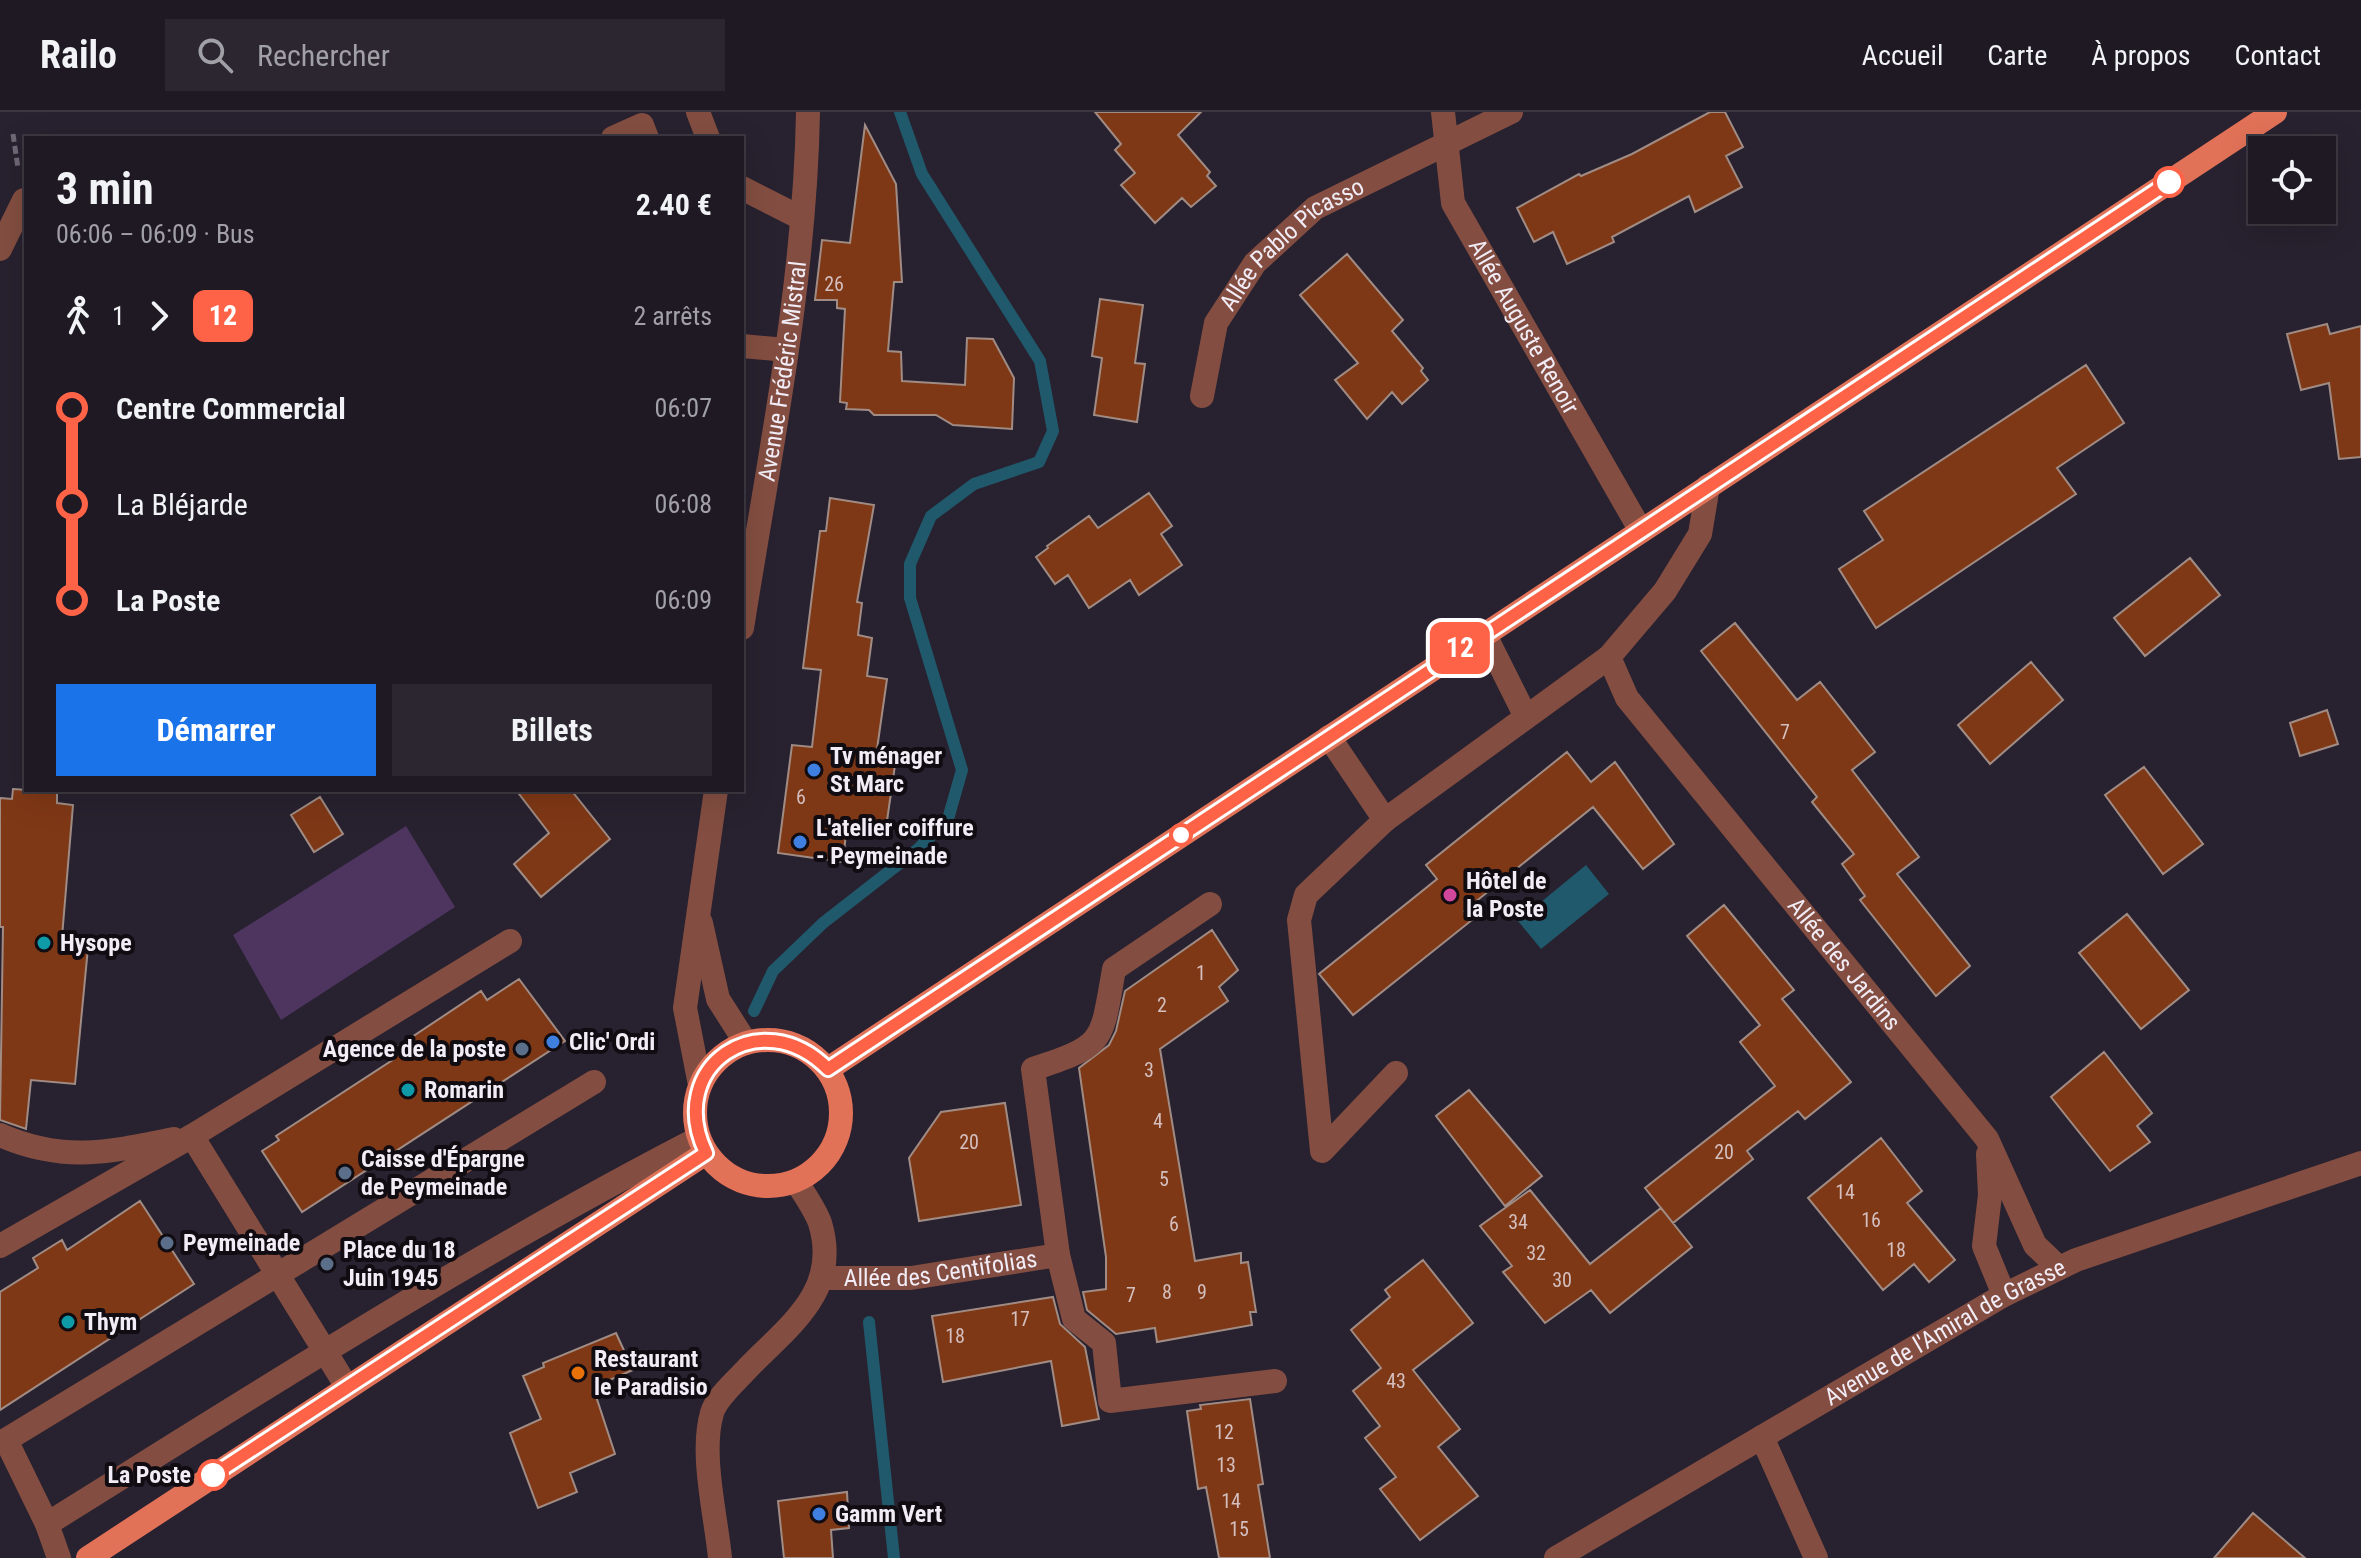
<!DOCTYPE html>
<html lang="fr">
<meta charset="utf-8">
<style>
:root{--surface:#1e1923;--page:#2b2630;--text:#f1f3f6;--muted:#a1a0a6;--line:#3c3841;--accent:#1a73e8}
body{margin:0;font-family:"Roboto Condensed",sans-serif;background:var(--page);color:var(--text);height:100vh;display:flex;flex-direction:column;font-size:30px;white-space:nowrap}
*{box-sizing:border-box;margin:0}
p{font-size:26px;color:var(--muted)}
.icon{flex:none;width:44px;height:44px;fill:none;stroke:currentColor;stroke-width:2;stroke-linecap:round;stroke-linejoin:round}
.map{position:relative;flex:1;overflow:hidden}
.details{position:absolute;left:24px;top:24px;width:720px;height:656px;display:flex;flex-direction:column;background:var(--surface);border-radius:0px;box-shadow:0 8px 32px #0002,0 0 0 2px var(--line)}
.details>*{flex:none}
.badge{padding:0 16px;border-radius:12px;font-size:28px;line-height:52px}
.tools{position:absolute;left:2248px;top:24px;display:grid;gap:16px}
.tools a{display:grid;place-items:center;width:88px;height:88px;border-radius:0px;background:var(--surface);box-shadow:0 8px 32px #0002,0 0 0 2px var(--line);font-size:40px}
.map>.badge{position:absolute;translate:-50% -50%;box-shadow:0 0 0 4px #fff}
.legs{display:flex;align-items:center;gap:12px;height:88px;padding:0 32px;font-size:26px}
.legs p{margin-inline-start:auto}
.summary{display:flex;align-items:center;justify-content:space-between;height:136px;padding:0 32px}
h1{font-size:44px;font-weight:700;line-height:60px}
.button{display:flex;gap:16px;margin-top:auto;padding:16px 32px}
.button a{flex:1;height:92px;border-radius:0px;background:var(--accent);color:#fff;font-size:32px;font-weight:700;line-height:92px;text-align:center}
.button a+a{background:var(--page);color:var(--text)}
ul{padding:0 32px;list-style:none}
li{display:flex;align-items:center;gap:28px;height:96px;font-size:30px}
li i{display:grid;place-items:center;width:12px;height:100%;margin:0 10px;background:currentColor}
li i::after{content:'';width:20px;height:20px;margin:-10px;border:6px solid;border-radius:50%;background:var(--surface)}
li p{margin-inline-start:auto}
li:first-child i{background:linear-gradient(#0000 50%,currentColor 0)}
li:last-child i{background:linear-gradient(currentColor 50%,#0000 0)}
header{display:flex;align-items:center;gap:48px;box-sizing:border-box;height:112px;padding:0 40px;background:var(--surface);border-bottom:2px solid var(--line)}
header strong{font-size:38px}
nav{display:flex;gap:44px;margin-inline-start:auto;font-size:28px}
.search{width:560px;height:72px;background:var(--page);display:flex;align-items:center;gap:20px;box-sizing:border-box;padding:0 28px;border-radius:0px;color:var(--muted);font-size:30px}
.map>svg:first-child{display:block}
.green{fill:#4d355f}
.water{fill:#20596b}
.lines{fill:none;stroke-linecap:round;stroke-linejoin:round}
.stream{stroke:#20596b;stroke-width:12}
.building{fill:#7f3816;stroke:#a08c84;stroke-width:2}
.path{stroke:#6f6875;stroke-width:5;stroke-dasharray:8 4;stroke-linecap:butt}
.minor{stroke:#834e41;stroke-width:24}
.major{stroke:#e17258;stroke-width:24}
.line-1-casing{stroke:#fff;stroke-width:18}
.line-1{stroke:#ff6347;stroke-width:12}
.stop-1-dot{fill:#fff;stroke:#ff6347;stroke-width:4}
.shop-dot{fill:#3f7fe0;stroke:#100c12;stroke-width:3}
.hotel-dot{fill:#d1479c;stroke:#100c12;stroke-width:3}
.culture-dot{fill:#0f9aa8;stroke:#100c12;stroke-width:3}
.service-dot{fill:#5c6f8a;stroke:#100c12;stroke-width:3}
.food-dot{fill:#e8710a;stroke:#100c12;stroke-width:3}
.labels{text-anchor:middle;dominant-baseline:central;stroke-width:8;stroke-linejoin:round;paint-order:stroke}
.number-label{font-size:20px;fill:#d4bfbe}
.street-label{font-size:24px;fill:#f1ecf6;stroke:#100c12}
.poi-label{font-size:24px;font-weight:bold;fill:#f1ecf6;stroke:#100c12;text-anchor:start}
.stop-label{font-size:24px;font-weight:bold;fill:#f1ecf6;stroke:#100c12;text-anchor:end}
</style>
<header>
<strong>Railo</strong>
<div class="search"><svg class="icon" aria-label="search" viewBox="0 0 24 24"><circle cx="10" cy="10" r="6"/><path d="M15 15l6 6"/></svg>Rechercher</div>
<nav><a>Accueil</a><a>Carte</a><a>À propos</a><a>Contact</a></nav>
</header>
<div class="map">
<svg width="2361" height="1446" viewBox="0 0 2361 1446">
<rect width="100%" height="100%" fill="#28212f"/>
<path class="green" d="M 406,714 L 455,795 L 281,908 L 233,823 Z"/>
<path class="water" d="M 1586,753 L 1609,782 L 1541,837 L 1518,809 Z"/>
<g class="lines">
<path class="stream" d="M 754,899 L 773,859 L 823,811 L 918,737 L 948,707 L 962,658 L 910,486 L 910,452 L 931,404 L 974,372 L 1039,350 L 1053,319 L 1040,249 L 922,62 L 900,0
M 869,1210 L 894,1446"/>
</g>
<path class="building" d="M 1095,0 L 1201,0 L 1178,23 L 1210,60 L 1207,64 L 1216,74 L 1191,95 L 1182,86 L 1155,111 L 1121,73 L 1135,61 L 1115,38 L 1121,32 Z
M 1710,0 L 1725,0 L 1743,35 L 1726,44 L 1742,75 L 1695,100 L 1689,84 L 1612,125 L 1614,130 L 1567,152 L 1553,120 L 1534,130 L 1517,96 L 1579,62 L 1581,64 L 1632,42 Z
M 865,13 L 896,72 L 902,170 L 894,170 L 888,239 L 901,240 L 902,269 L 965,273 L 967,226 L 993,227 L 1014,266 L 1012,317 L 953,313 L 936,303 L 874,303 L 869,298 L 846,297 L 847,291 L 840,290 L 845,197 L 837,196 L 837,188 L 815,188 L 822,128 L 850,131 Z
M 1347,142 L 1403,208 L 1392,219 L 1423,256 L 1421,259 L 1428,268 L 1402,292 L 1392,280 L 1367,307 L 1335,268 L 1358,251 L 1300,183 Z
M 1100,187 L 1143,193 L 1135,251 L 1145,252 L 1137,310 L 1094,303 L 1102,246 L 1092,244 Z
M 2327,212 L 2330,222 L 2361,214 L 2361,345 L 2339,347 L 2329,271 L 2301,278 L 2287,222 Z
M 2086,253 L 2124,311 L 2057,356 L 2076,382 L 1876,516 L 1839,457 L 1883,428 L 1864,399 Z
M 1149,381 L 1172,414 L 1161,422 L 1182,453 L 1139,483 L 1130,468 L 1089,496 L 1068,463 L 1055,472 L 1036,445 L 1048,436 L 1047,434 L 1089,404 L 1098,416 Z
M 830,386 L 874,393 L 857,490 L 862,491 L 858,523 L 872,526 L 867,564 L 887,567 L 876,644 L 896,646 L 886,716 L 847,711 L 843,750 L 778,741 L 792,633 L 812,635 L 821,558 L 803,556 L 820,419 L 826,419 Z
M 2190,446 L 2220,483 L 2145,544 L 2114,506 Z
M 1735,511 L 1797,588 L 1820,570 L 1875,640 L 1852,658 L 1919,745 L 1897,762 L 1970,854 L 1936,884 L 1860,788 L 1865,784 L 1842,752 L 1854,742 L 1812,690 L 1817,685 L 1701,539 Z
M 2031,550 L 2063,588 L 1990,652 L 1958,613 Z
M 2327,598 L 2338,632 L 2300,644 L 2290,611 Z
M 1567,640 L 1591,670 L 1615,650 L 1674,732 L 1643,757 L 1593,695 L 1464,799 L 1472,808 L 1353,903 L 1319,862 L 1437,767 L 1426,753 Z
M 2144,655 L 2203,732 L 2163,762 L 2105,683 Z
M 13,677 L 57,680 L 57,691 L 73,693 L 62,825 L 89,825 L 75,972 L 31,968 L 26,1017 L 0,1008 L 3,815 L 0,815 L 0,686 L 12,687 Z
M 516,678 L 571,678 L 610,727 L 541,785 L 514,752 L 549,721 Z
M 320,685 L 343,722 L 314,740 L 291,703 Z
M 1724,793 L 1794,878 L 1782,887 L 1851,970 L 1805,1007 L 1798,999 L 1747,1039 L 1753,1047 L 1673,1111 L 1645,1076 L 1775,974 L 1740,930 L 1760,913 L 1687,824 Z
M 2127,802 L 2189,878 L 2141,917 L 2079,841 Z
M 1212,818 L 1238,858 L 1219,875 L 1228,889 L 1160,937 L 1195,1149 L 1241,1141 L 1241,1151 L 1248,1150 L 1256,1200 L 1250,1200 L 1252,1213 L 1157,1230 L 1155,1216 L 1116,1222 L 1087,1198 L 1083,1180 L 1106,1177 L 1106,1145 L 1079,956 L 1109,933 L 1116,919 L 1125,879 Z
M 519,867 L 565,929 L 302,1100 L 262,1039 L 279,1028 L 276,1024 L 394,947 L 391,939 L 481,879 L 487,888 Z
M 2104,940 L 2152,1001 L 2137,1014 L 2150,1030 L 2110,1059 L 2051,985 Z
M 1469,978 L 1542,1064 L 1505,1094 L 1436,1004 Z
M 1005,991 L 1021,1093 L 919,1109 L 909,1046 L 941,1000 Z
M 1881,1026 L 1922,1079 L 1907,1091 L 1955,1148 L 1929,1170 L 1914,1152 L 1883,1178 L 1808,1086 Z
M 1530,1078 L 1590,1152 L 1661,1096 L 1692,1135 L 1610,1201 L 1591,1178 L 1545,1211 L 1503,1160 L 1512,1154 L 1480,1114 Z
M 140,1089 L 194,1172 L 0,1298 L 0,1180 L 38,1156 L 33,1146 L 62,1128 L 67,1138 Z
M 1423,1148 L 1473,1211 L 1413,1258 L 1460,1317 L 1438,1335 L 1478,1384 L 1420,1428 L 1380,1377 L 1396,1365 L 1365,1326 L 1380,1314 L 1353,1279 L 1381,1256 L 1351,1218 L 1390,1185 L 1385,1178 Z
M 1053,1185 L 1060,1212 L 1085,1235 L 1099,1307 L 1062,1314 L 1051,1249 L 943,1270 L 932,1204 Z
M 616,1221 L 633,1258 L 593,1275 L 615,1342 L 570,1361 L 577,1380 L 538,1396 L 510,1321 L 541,1307 L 523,1264 L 544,1255 L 543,1251 Z
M 1250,1287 L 1263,1372 L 1258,1373 L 1270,1446 L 1219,1446 L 1206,1375 L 1198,1377 L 1187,1299 L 1201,1297 L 1200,1293 Z
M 847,1380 L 849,1416 L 831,1418 L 833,1446 L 784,1446 L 778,1389 Z
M 2253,1401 L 2305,1446 L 2214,1446 Z"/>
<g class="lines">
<path class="path" d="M 13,22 L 18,56"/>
<g class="minor">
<path d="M 698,0 L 708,26"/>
<path id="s1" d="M 1443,0 L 1453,91 L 1641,419"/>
<path d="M 613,26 L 642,13 L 647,26"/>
<path d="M 742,76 L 801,106"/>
<path d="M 0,137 L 24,88"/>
<path d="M 742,234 L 786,238"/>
<path id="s2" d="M 1202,284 L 1216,211 L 1255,151 L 1315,96 L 1511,0"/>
<path id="s3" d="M 742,516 C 769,345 805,173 808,0"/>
<path d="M 1484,521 L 1526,605"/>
<path id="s4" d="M 1609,545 L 1627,586 L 1987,1027 L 2035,1133 L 2059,1156"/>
<path d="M 1329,625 L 1385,708 L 1609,545 L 1665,479 L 1700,422 L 1708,374"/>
<path d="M 1385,708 L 1306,783 L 1299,808 L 1322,1039 L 1396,961"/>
<path d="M 701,811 L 718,887 L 746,931"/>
<path d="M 700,973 L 685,896 L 716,678"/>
<path d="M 0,1023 C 63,1051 110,1040 174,1027"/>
<path d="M 1988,1042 L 1990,1083 L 1984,1134 L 2004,1183"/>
<path d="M 0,1134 L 192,1024"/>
<path d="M 1058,1143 L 1033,957 C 1106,933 1101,931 1114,857 L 1210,792"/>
<path id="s5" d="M 821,1166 L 911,1166 L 1058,1143 L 1074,1207 L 1104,1231 L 1110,1289 L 1275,1269"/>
<path d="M 347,1275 L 192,1024 L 510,829"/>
<path d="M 1762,1325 L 1816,1446"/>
<path d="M 47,1412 L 6,1328 L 594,970"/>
<path d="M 59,1446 L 47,1412 C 261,1279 474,1142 699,1026"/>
<path d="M 720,1446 C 716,1404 700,1341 712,1301 C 716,1286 736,1269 746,1258 C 788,1214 841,1180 820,1111 C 815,1097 804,1082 796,1069"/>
<path id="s6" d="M 1556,1446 L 2004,1183 L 2076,1148 L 2361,1051"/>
</g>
<path class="major" d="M695 1001a73 73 0 1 1 146 0a73 73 0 1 1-146 0Z
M 828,957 L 2275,0
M 88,1446 L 706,1041"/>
</g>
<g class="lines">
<g class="line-1-casing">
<path id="line-1" d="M 213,1363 L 706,1041 C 664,954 761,889 828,957 L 2169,70"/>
</g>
<use href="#line-1" class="line-1"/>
</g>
<g class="stop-1-dot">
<circle cx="2169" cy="70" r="14"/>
<circle cx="1181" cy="723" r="10"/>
<circle cx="213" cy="1363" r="14"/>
</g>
<g class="shop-dot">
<circle cx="814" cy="658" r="8"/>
<circle cx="800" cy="730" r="8"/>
<circle cx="553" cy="930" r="8"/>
<circle cx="819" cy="1402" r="8"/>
</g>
<circle class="hotel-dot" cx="1450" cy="783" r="8"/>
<g class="culture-dot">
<circle cx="44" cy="831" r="8"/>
<circle cx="408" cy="978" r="8"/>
<circle cx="68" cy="1210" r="8"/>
</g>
<g class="service-dot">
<circle cx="522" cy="937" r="8"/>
<circle cx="345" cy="1061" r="8"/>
<circle cx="167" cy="1131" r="8"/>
<circle cx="327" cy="1152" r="8"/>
</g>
<circle class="food-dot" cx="578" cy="1261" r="8"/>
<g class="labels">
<g class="number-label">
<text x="834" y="172">26</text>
<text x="1785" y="620">7</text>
<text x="801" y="685">6</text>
<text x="1201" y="861">1</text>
<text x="1162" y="893">2</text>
<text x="1149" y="958">3</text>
<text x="1158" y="1009">4</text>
<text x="969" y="1030">20</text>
<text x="1724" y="1040">20</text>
<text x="1164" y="1067">5</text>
<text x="1845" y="1080">14</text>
<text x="1871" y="1108">16</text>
<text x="1518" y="1110">34</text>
<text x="1174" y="1112">6</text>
<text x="1896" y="1138">18</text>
<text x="1536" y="1141">32</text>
<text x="1562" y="1168">30</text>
<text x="1167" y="1180">8</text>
<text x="1202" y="1180">9</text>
<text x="1131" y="1183">7</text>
<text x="1020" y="1207">17</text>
<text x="955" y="1224">18</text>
<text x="1396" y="1269">43</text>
<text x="1224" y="1320">12</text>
<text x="1226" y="1353">13</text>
<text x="1231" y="1389">14</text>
<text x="1239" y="1417">15</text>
</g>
<g class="street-label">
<text stroke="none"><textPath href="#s2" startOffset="186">Allée Pablo Picasso</textPath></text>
<text stroke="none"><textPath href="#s1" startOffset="234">Allée Auguste Renoir</textPath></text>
<text stroke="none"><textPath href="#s3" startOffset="260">Avenue Frédéric Mistral</textPath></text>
<text stroke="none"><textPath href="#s4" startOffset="388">Allée des Jardins</textPath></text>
<text stroke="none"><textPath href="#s5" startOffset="120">Allée des Centifolias</textPath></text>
<text stroke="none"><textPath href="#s6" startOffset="450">Avenue de l'Amiral de Grasse</textPath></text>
</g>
<g class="poi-label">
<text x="830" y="644">Tv ménager<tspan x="830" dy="28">St Marc</tspan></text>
<text x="816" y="716">L'atelier coiffure<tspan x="816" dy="28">- Peymeinade</tspan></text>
<text x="1466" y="769">Hôtel de<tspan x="1466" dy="28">la Poste</tspan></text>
<text x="60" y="831">Hysope</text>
<text x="569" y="930">Clic' Ordi</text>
<text x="506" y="937" text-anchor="end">Agence de la poste</text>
<text x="424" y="978">Romarin</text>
<text x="361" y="1047">Caisse d'Épargne<tspan x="361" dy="28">de Peymeinade</tspan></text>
<text x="183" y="1131">Peymeinade</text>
<text x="343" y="1138">Place du 18<tspan x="343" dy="28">Juin 1945</tspan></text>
<text x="84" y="1210">Thym</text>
<text x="594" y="1247">Restaurant<tspan x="594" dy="28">le Paradisio</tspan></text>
<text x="835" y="1402">Gamm Vert</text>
</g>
<g class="stop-label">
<text x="191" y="1363">La Poste</text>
</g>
</g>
</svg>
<div class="tools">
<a><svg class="icon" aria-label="locate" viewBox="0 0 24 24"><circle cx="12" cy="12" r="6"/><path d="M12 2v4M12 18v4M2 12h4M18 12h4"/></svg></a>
</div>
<b class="badge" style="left:1460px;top:536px;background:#ff6347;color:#fff">12</b>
<section class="details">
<div class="summary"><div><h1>3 min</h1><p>06:06 – 06:09 · Bus</p></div><b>2.40 €</b></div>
<div class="legs"><svg class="icon" aria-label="walk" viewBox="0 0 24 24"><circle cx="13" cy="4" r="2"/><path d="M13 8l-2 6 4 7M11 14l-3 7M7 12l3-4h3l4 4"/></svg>1<svg class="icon" aria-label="forward" viewBox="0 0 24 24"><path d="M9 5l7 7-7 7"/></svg><b class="badge" style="background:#ff6347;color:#fff">12</b><p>2 arrêts</p></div>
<ul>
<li><i style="color:#ff6347"></i><b>Centre Commercial</b><p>06:07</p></li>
<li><i style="color:#ff6347"></i><span>La Bléjarde</span><p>06:08</p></li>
<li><i style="color:#ff6347"></i><b>La Poste</b><p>06:09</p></li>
</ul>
<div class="button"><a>Démarrer</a><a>Billets</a></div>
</section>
</div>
